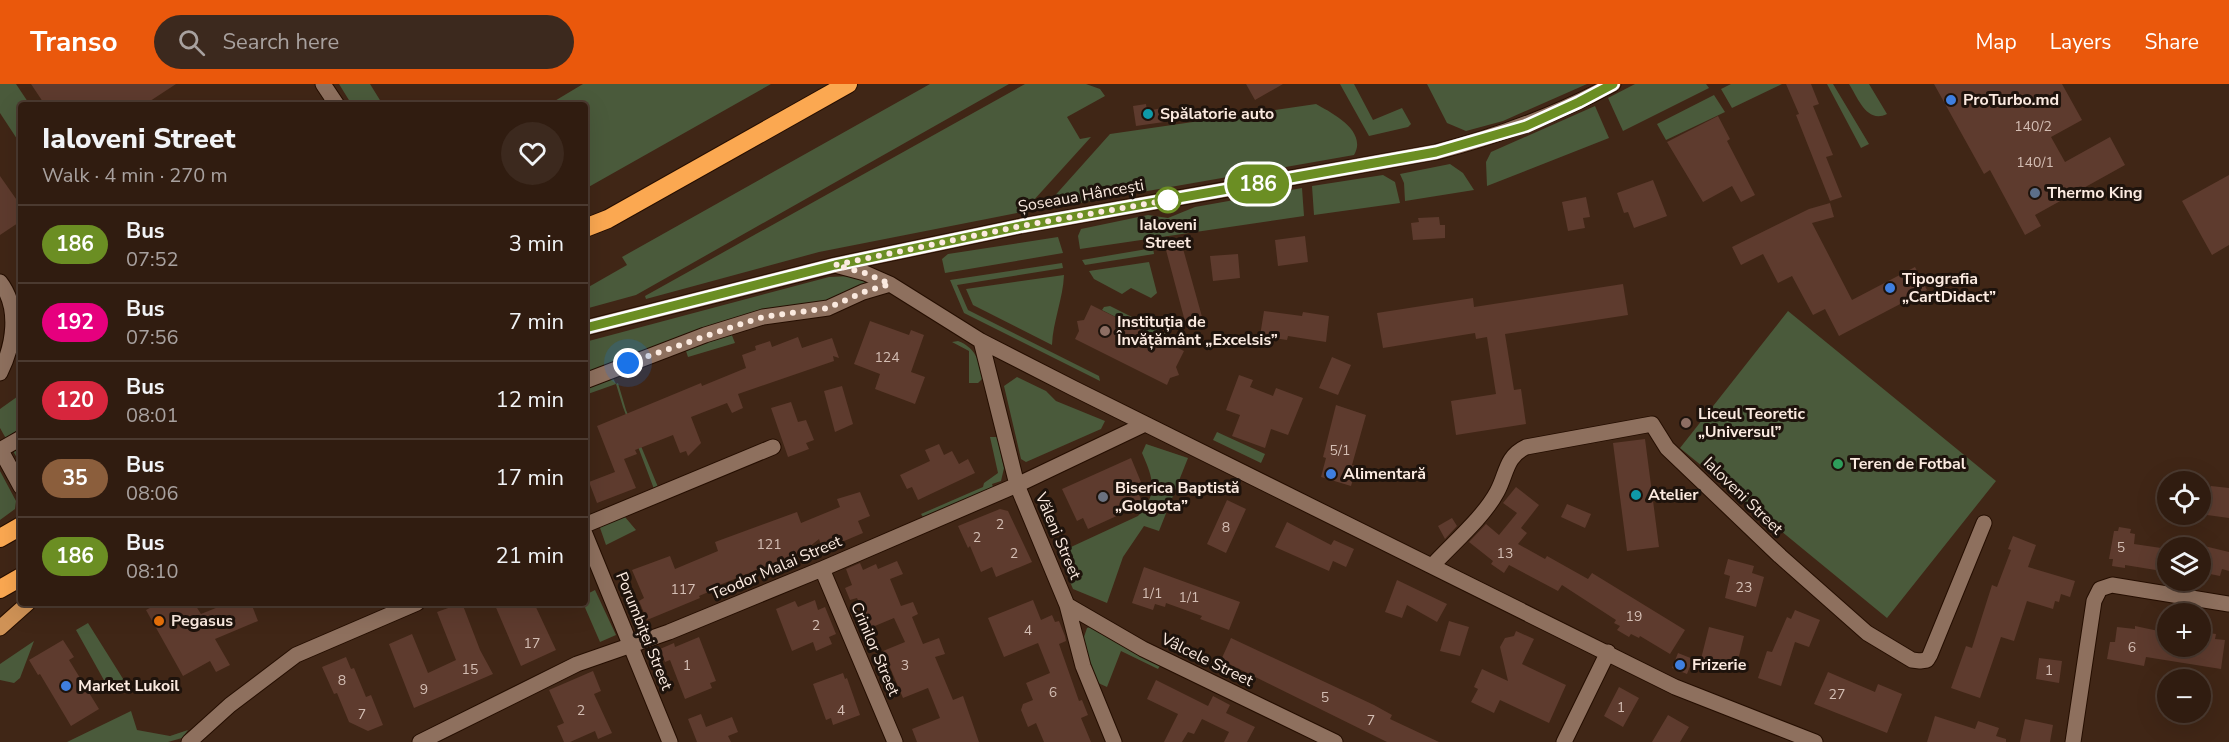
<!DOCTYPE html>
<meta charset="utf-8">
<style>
:root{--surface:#301c10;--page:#3c291e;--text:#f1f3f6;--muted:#a8a19f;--line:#4b3a30;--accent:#ea580c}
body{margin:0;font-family:"Nunito Sans",sans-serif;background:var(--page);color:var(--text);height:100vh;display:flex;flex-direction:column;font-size:22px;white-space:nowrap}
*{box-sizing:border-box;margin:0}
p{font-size:20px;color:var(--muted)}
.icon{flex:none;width:33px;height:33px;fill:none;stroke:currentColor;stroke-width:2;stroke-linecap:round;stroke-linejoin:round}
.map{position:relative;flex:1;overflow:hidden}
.side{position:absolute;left:18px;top:18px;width:570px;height:504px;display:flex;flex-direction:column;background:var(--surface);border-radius:6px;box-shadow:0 6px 24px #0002,0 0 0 2px var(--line)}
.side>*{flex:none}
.badge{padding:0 12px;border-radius:20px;font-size:21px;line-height:39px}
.fabs{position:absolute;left:2157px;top:387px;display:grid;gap:12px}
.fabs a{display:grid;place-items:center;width:54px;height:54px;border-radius:50%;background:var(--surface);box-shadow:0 6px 24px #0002,0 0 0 2px var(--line);font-size:30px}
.you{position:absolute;width:30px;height:30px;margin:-15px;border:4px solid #fff;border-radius:50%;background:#1a73e8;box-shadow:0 0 0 9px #1a73e833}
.map>.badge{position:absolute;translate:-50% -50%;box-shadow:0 0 0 3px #fff}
.round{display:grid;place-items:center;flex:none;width:63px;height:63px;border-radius:32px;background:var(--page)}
.headline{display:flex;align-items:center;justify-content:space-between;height:102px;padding:0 24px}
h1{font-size:28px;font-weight:800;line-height:45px}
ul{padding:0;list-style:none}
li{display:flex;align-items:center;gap:18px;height:78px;padding:0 24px;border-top:2px solid var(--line)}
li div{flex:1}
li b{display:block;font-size:22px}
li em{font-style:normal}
li .badge{min-width:66px;font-weight:700;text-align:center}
header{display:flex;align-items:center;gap:36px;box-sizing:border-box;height:84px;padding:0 30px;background:var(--accent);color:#fff}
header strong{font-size:28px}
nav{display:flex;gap:33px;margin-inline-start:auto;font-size:21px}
.search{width:420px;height:54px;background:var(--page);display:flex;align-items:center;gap:15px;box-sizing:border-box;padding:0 21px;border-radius:33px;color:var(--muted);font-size:22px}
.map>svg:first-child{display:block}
.green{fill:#4a5a3b}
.building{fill:#5e3b2e}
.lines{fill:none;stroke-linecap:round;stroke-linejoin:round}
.minor-casing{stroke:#250e01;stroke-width:17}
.major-casing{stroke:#250e01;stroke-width:17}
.highway-casing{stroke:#250e01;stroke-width:20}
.minor{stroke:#8e705e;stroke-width:15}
.major{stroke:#cf9256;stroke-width:15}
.highway{stroke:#fba851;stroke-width:18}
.line-casing{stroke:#fff;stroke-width:14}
.line{stroke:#6b8e23;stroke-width:9}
.walk{stroke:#fbeae0;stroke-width:6;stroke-dasharray:0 10.8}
.shop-dot{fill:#3f7fe0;stroke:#1e130c;stroke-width:2}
.culture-dot{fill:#0f9aa8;stroke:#1e130c;stroke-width:2}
.service-dot{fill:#5c6f8a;stroke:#1e130c;stroke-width:2}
.stop-dot{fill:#fff;stroke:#6b8e23;stroke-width:3}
.education-dot{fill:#8d6e63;stroke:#1e130c;stroke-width:2}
.leisure-dot{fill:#2e9e5b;stroke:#1e130c;stroke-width:2}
.worship-dot{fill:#6b7280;stroke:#1e130c;stroke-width:2}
.food-dot{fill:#e8710a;stroke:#1e130c;stroke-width:2}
.labels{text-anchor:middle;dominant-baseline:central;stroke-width:6;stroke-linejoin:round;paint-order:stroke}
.number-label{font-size:14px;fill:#d4beb4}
.poi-label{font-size:16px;font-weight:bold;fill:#fbeae0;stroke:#1e130c;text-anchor:start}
.street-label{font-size:16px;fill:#fbeae0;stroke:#1e130c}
.stop-label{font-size:16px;font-weight:bold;fill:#fbeae0;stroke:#1e130c}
</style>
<header>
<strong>Transo</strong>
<div class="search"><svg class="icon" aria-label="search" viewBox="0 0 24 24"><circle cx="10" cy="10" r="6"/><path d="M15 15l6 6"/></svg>Search here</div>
<nav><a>Map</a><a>Layers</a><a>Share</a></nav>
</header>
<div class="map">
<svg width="2229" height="658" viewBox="0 0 2229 658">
<rect width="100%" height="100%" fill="#402616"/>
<path class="green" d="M 0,0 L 16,0 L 30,21 L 21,21 L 21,61 L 0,29 Z
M 339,0 L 370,0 L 383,21 L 352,21 Z
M 583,0 L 771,0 L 585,105 L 585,21 L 548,21 Z
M 930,0 L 1009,0 L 636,211 L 585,225 L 585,205 L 627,181 L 622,173 Z
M 1025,0 L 1086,0 L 1100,5 L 1105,12 L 1067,33 L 1080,55 L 1091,53 L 1033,117 L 1017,129 L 819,168 L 646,215 L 645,212 Z
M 1340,0 L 1354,0 L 1373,36 L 1402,24 L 1411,40 L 1408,43 L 1369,52 Z
M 1427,0 L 1587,0 L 1503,37 L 1466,47 L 1447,39 Z
M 1635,0 L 1706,0 L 1709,4 L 1623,47 L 1608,14 Z
M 1731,0 L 1782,0 L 1732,24 L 1721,5 Z
M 1827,0 L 1833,0 L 1869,60 L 1861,64 Z
M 1849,0 L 1869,0 L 1887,30 C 1867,40 1858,14 1849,0 Z
M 1714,11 L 1725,28 L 1666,56 L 1657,40 Z
M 1316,20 C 1332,29 1368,47 1354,71 L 1056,123 L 1051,120 L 1051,116 L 1110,50 Z
M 1595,22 L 1609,54 L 1487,102 L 1486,78 L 1491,68 Z
M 1450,80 L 1463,89 L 1474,106 L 1405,117 L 1404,99 L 1400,90 Z
M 1383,91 L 1395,98 L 1400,119 L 1314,131 L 1312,102 Z
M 1302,104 L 1304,132 L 1080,165 L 1078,152 L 1081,145 L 1148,131 L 1168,134 L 1195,123 Z
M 1058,153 L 1063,169 L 945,189 L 942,175 L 948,170 Z
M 1153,164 L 1154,170 L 1085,181 L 1082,176 Z
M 1149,178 L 1157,209 L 1151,214 L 1131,204 L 1122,210 L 1094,195 L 1089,187 Z
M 1062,179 L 1063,184 L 957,201 L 968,226 L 1099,292 L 1100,297 L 964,229 L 950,196 Z
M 1064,191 C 1063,215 1053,237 1052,261 L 973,221 L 966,205 Z
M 850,192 L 873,199 L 819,221 L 585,291 L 585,258 L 829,193 Z
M 1110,222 L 1174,254 L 1173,262 L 1102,226 L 1104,223 Z
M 1788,227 L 1996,397 L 1887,534 L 1680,364 Z
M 731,249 L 735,259 L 688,273 L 685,264 Z
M 958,257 C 976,264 978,276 984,293 L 978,299 L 969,299 L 969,267 L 952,258 Z
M 612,292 L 616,300 L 618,299 L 626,326 L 658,403 L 654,405 L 623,323 L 616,300 L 585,311 L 585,304 Z
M 1017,293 L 1046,307 L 1056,317 L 1105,337 L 1101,345 L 1026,378 L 1021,375 L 1004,302 Z
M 21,310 L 21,381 L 0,344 L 0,325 Z
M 1217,348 L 1265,370 L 1261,379 L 1213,356 Z
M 990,353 L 997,353 L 1004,384 L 1001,397 L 992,400 L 993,403 L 986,406 L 986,409 L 923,433 L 921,430 L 983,403 L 984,399 L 998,389 Z
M 1146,360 L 1188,374 L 1159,447 L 1144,442 L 1123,473 L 1107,519 L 1073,505 L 1058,469 L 1138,432 C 1159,410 1153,394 1142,369 Z
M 0,387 L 16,417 L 15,425 L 0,436 Z
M 625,433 L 636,446 L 606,461 L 599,441 Z
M 595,506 L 616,551 L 600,558 L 583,519 L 585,519 L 585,511 Z
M 88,539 L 125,598 L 110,607 L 76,546 Z
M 1090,543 L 1161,580 L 1158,585 L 1121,567 L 1107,603 L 1096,598 L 1082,559 L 1087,544 Z
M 34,557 L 20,594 L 14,599 L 0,596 L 0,580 Z
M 131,627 L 137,646 L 170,652 L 188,646 L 182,654 L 168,658 L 67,658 Z"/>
<path class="building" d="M 31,0 L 176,0 L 144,21 L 45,21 Z
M 1246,0 L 1283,0 L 1255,16 Z
M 1786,0 L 1811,0 L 1819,20 L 1813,22 L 1833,71 L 1826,73 L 1842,113 L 1830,117 L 1796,31 L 1799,30 Z
M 1934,0 L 2062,0 L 2082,36 L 2051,53 L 2065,78 L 2110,53 L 2125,81 L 2035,131 L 2041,142 L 2025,151 L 1990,86 L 1984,90 Z
M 1146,20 L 1147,27 L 1162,24 L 1164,38 L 1136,42 L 1133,22 Z
M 1718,32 L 1730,55 L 1727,57 L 1755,111 L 1741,118 L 1732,102 L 1703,118 L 1667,58 Z
M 2229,91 L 2229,161 L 2212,171 L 2182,117 Z
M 0,92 L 21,122 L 21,137 L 0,151 Z
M 1653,96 L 1667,132 L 1634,144 L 1628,128 L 1624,129 L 1617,109 Z
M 1586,113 L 1590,133 L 1583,134 L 1585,144 L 1568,147 L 1562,118 Z
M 1830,119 L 1834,133 L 1812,139 L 1852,216 L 1915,183 L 1927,206 L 1839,252 L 1825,225 L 1813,231 L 1792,192 L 1778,199 L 1763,170 L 1741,181 L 1732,163 L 1809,125 Z
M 1439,133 L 1440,141 L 1445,141 L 1445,154 L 1413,156 L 1411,139 L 1419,138 L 1418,134 Z
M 1305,152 L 1308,178 L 1278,182 L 1275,156 Z
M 1182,161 L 1204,240 L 1187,245 L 1166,166 Z
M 1238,170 L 1240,194 L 1213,197 L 1210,172 Z
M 1623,200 L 1628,231 L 1505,250 L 1514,306 L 1521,305 L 1526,340 L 1456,351 L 1451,317 L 1496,310 L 1487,253 L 1476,255 L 1475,249 L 1383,264 L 1377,229 L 1473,214 L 1474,223 Z
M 1091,221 L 1184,267 L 1176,283 L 1179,291 L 1170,294 L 1167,301 L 1075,255 L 1079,247 L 1077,237 L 1084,236 Z
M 1264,227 L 1302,232 L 1303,228 L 1329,232 L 1326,258 L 1288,252 L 1287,256 L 1260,252 Z
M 870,237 L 909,251 L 911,246 L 924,251 L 911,288 L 925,293 L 915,320 L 875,305 L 880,290 L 854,280 Z
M 798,253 L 802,264 L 832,254 L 839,274 L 833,272 L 834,277 L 738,310 L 743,324 L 732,329 L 727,319 L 691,333 L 701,359 L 688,372 L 686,367 L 680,369 L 673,351 L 635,366 L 637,370 L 624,375 L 636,404 L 597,419 L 589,398 L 615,388 L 597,342 L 701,299 L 702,302 L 746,284 L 742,271 L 756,266 L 755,262 L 770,257 L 772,263 Z
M 1332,273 L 1351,281 L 1338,311 L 1319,304 Z
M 1239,291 L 1253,296 L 1250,303 L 1273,312 L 1276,304 L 1303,314 L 1288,351 L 1271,345 L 1265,364 L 1232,352 L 1240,331 L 1226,326 Z
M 842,302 L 853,340 L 835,348 L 824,307 Z
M 791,318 L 798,338 L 806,336 L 814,356 L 806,359 L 809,365 L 788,373 L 771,324 Z
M 1336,321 L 1366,331 L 1352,381 L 1357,382 L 1351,402 L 1321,393 L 1326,374 L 1323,373 Z
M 1645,355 L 1659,463 L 1627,467 L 1613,359 Z
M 939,360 L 944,371 L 952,367 L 959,380 L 968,375 L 975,389 L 918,416 L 912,403 L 907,405 L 900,391 L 930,377 L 925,366 Z
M 1131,374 L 1143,403 L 1137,406 L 1143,420 L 1088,445 L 1083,434 L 1077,437 L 1062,405 Z
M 2211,402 L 2229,404 L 2229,434 L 2207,431 Z
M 1516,403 L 1539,421 L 1521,444 L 1527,449 L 1518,460 L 1545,475 L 1547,472 L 1588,495 L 1592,489 L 1685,546 L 1670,570 L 1640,552 L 1639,554 L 1631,550 L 1629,553 L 1617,546 L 1620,542 L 1614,539 L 1616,536 L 1562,501 L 1558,507 L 1509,481 L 1504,489 L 1491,480 L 1493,477 L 1469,458 L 1486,440 L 1499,451 L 1517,429 L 1503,419 Z
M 860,408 L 870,432 L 858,437 L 863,449 L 823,466 L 819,455 L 804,467 L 717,502 L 718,504 L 699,512 L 700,514 L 647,536 L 639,517 L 644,514 L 632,486 L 670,472 L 675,485 L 718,467 L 715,458 L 797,428 L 801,439 L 840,423 L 837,415 Z
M 1227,416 L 1246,425 L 1226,469 L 1207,460 Z
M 1567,420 L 1591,430 L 1585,444 L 1561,433 Z
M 1000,425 L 1008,427 L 1032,478 L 996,493 L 992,483 L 981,488 L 970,462 L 968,464 L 958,442 Z
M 1452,434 L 1457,442 L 1445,455 L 1438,442 Z
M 1287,438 L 1331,461 L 1334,456 L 1354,465 L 1346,483 L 1333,477 L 1329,487 L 1275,463 Z
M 2119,443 L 2131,445 L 2130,449 L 2135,450 L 2134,460 L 2168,465 L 2168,488 L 2125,481 L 2125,484 L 2112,482 L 2113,475 L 2109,475 L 2114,447 L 2118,447 Z
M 2013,452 L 2036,461 L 2028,483 L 2075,497 L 2070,513 L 2061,510 L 2059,518 L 2055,517 L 2053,525 L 2027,517 L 2014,557 L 2001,553 L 1980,614 L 1951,604 L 1966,562 L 1972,564 L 1992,501 L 1997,503 L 2011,466 L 2008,465 Z
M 2200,461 L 2229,468 L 2229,487 L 2222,485 L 2220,492 L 2200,488 Z
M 1728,475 L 1754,482 L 1752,489 L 1764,493 L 1756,523 L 1725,514 L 1730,492 L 1724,490 Z
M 897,477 L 903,490 L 890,495 L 901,522 L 913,518 L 918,530 L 912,533 L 923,560 L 939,554 L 945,570 L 935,573 L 953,616 L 963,612 L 979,658 L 917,658 L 912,645 L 940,634 L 928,604 L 903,614 L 883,567 L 905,558 L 894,534 L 870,544 L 857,514 L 850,516 L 845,504 L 852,501 L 846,485 L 860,479 L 863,486 L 876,480 L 878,485 Z
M 1144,483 L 1240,518 L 1229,546 L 1200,535 L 1202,532 L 1166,519 L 1165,523 L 1155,520 L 1153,526 L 1132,519 Z
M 1397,496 L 1447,520 L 1437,538 L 1407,521 L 1402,534 L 1385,528 Z
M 815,516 L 818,526 L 825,523 L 836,550 L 829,553 L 832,560 L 816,567 L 813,558 L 792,567 L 776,525 L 795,517 L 798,523 Z
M 1033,516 L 1041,536 L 1052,531 L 1055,538 L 1059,537 L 1065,552 L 1066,557 L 1059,560 L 1079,617 L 1082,616 L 1088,631 L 1081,634 L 1091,658 L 1044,658 L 1036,639 L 1028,643 L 1021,626 L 1023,620 L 1033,616 L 1026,599 L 1050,589 L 1038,559 L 1004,573 L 988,534 Z
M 159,519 L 194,519 L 201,530 L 228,519 L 251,519 L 258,537 L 215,555 L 230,581 L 216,588 L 210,577 L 183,592 L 146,526 Z
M 462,519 L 480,566 L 493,590 L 414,624 L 389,560 L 412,550 L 428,589 L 456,576 L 437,528 Z
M 494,519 L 534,519 L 556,566 L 521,582 Z
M 1795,526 L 1820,536 L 1809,563 L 1795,558 L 1781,602 L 1758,594 L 1767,567 L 1772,568 L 1787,533 L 1791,535 Z
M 1449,537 L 1469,543 L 1460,572 L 1440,567 Z
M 2135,542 L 2168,549 L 2168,562 L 2200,562 L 2200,548 L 2216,550 L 2215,555 L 2225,556 L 2221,585 L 2146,573 L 2144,582 L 2107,575 L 2110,558 L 2115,558 L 2117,543 L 2135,545 Z
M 1709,543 L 1744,552 L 1736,584 L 1701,575 Z
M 1516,547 L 1534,555 L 1522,580 L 1566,601 L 1549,639 L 1500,616 L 1494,629 L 1471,618 L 1478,605 L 1474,603 L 1482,585 L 1508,597 L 1500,563 L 1505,554 L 1514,552 Z
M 699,553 L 716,597 L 710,599 L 712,604 L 685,615 L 670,576 L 665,578 L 660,565 L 674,559 L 675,563 Z
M 1231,554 L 1374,621 L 1392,631 L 1390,635 L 1439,658 L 1387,658 L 1221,576 Z
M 63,556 L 74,573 L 69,576 L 99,625 L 71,642 L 40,590 L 38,591 L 29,576 Z
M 1678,569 L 1693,575 L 1687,590 L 1672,584 Z
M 346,573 L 351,585 L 354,584 L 366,613 L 371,611 L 383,641 L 368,647 L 349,638 L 337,609 L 334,610 L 322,583 Z
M 2039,574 L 2062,577 L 2059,599 L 2036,595 Z
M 593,587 L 601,607 L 594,610 L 612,649 L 598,655 L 595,647 L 570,658 L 564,658 L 557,642 L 564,639 L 549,606 Z
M 1828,588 L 1875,608 L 1878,600 L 1902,610 L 1887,649 L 1814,620 Z
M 843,589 L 845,595 L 847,594 L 860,631 L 833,641 L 831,634 L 826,636 L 813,600 Z
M 1156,596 L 1208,622 L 1213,612 L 1230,621 L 1226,629 L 1255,643 L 1247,658 L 1224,658 L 1229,648 L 1202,635 L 1194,650 L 1188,648 L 1182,658 L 1164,658 L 1178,630 L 1147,615 Z
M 1619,603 L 1639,614 L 1623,643 L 1604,632 Z
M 701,630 L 706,643 L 732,633 L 738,648 L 728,652 L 731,658 L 697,658 L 688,635 Z
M 1668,631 L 1689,643 L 1680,658 L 1652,658 Z
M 1935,632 L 1975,645 L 1978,637 L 1999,644 L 1996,652 L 2006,655 L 2006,658 L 1927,658 Z
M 2025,635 L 2053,641 L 2050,658 L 2020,658 Z"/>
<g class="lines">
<g class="minor-casing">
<path id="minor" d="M 323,0 L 337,21
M 835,181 L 865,189 L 890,200 L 981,257 L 1073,304 L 1675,603 L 1815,658
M 0,198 C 20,224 14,261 0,289
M 585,244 L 835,181 L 1021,142 L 1436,68 C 1498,52 1556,31 1613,0
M 981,257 L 1017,401 L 1067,521 L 1083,582 L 1114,658
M 585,297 L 705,251 L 763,233 L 828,224 L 863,208 L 890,200
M 0,365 L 21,403
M 0,366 L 21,354
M 585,441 L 773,363
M 585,450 L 670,658
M 1432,482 C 1452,460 1483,434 1497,408 C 1507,390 1505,373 1526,363 L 1652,340 L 1667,364 L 1780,472 L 1867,549 L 1912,576 L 1920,577 L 1927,576 L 1930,571 L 1984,439
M 822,485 L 895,658
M 1067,521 L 1143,565 L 1335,658
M 189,658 L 230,621 L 296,571 L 417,519
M 420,658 L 577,580 L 669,548 L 822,485 L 1017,401 L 1145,340
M 1564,658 L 1608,568
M 2073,658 L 2094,517 L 2100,505 L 2112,501 L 2229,520"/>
</g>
<g class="major-casing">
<path id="major" d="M 0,544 L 28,519"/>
</g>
<g class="highway-casing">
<path id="highway" d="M 585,144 L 608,135 L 848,0
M 0,454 L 21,442
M 0,505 L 21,493"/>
</g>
<use href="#minor" class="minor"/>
<use href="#major" class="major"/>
<use href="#highway" class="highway"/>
</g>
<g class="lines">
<g class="line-casing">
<path id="line" d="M 585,244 L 835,181 L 1021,142 L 1436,68 L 1526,42 L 1579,18 L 1613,0"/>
</g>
<use href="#line" class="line"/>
<path class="walk" d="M 628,279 L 744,239 L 763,233 L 828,224 L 864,208 L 890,200 L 865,189 L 835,181 L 1021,142 L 1168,116"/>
</g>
<g class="shop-dot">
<circle cx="1951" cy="16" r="6"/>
<circle cx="1890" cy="204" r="6"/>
<circle cx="1331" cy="390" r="6"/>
<circle cx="1680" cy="581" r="6"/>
<circle cx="66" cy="602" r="6"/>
</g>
<g class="culture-dot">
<circle cx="1148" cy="30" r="6"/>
<circle cx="1636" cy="411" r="6"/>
</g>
<circle class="service-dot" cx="2035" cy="109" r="6"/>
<circle class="stop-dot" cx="1168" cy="116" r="12"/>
<g class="education-dot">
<circle cx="1105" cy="247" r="6"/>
<circle cx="1686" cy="339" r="6"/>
</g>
<circle class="leisure-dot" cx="1838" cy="380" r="6"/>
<circle class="worship-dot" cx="1103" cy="413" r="6"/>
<circle class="food-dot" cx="159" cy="537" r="6"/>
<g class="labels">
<g class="number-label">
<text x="2033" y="42">140/2</text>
<text x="2035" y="78">140/1</text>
<text x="887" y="273">124</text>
<text x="1340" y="366">5/1</text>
<text x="1000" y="440">2</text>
<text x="1226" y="443">8</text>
<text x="977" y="453">2</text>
<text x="769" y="460">121</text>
<text x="2121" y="463">5</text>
<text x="1014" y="469">2</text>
<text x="1505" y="469">13</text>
<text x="1744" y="503">23</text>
<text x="683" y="505">117</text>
<text x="1152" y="509">1/1</text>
<text x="1189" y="513">1/1</text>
<text x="1634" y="532">19</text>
<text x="816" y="541">2</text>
<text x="1028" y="546">4</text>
<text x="532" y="559">17</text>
<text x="2132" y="563">6</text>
<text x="687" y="581">1</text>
<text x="905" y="581">3</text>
<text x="470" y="585">15</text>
<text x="2049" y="586">1</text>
<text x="342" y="596">8</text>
<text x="424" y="605">9</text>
<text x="1053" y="608">6</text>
<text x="1837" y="610">27</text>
<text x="1325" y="613">5</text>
<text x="1621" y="623">1</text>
<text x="581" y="626">2</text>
<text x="841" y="626">4</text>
<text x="362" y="630">7</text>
<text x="1371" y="636">7</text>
</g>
<g class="poi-label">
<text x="1963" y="16">ProTurbo.md</text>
<text x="1160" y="30">Spălatorie auto</text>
<text x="2047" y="109">Thermo King</text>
<text x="1902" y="195">Tipografia<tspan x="1902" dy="18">„CartDidact”</tspan></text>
<text x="1117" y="238">Instituția de<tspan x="1117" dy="18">Învățământ „Excelsis”</tspan></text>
<text x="1698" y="330">Liceul Teoretic<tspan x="1698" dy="18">„Universul”</tspan></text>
<text x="1850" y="380">Teren de Fotbal</text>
<text x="1343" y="390">Alimentară</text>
<text x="1115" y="404">Biserica Baptistă<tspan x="1115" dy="18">„Golgota”</tspan></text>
<text x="1648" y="411">Atelier</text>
<text x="171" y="537">Pegasus</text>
<text x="1692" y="581">Frizerie</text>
<text x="78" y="602">Market Lukoil</text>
</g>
<g class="street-label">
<text transform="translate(1081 112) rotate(-10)">Șoseaua Hâncești</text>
<text transform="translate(1743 412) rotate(44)">Ialoveni Street</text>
<text transform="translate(1058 452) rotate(67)">Văleni Street</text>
<text transform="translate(776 484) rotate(-23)">Teodor Malai Street</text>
<text transform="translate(644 547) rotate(68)">Porumbiței Street</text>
<text transform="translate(875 565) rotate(67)">Crinilor Street</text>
<text transform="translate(1207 576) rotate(26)">Vâlcele Street</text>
</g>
<g class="stop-label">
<text x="1168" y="141">Ialoveni<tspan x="1168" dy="18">Street</tspan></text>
</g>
</g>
</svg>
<div class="fabs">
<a><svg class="icon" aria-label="locate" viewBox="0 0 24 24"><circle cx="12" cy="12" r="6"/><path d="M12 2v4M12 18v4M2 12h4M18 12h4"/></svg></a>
<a><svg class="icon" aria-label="layers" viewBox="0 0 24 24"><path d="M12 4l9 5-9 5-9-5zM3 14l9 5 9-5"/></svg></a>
<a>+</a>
<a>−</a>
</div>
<div class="you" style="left:628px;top:279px"></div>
<b class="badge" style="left:1258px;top:100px;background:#6b8e23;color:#fff">186</b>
<section class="side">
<div class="headline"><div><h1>Ialoveni Street</h1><p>Walk · 4 min · 270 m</p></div><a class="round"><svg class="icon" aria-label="heart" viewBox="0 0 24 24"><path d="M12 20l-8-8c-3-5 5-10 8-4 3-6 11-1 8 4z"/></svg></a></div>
<ul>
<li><span class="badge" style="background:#6b8e23;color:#fff">186</span><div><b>Bus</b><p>07:52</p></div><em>3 min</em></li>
<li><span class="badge" style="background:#e6007e;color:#fff">192</span><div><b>Bus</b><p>07:56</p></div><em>7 min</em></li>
<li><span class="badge" style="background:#d7263d;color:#fff">120</span><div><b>Bus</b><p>08:01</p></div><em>12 min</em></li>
<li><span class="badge" style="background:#8b5e3c;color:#fff">35</span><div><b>Bus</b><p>08:06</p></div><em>17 min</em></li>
<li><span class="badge" style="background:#6b8e23;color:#fff">186</span><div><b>Bus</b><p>08:10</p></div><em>21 min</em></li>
</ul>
</section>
</div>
